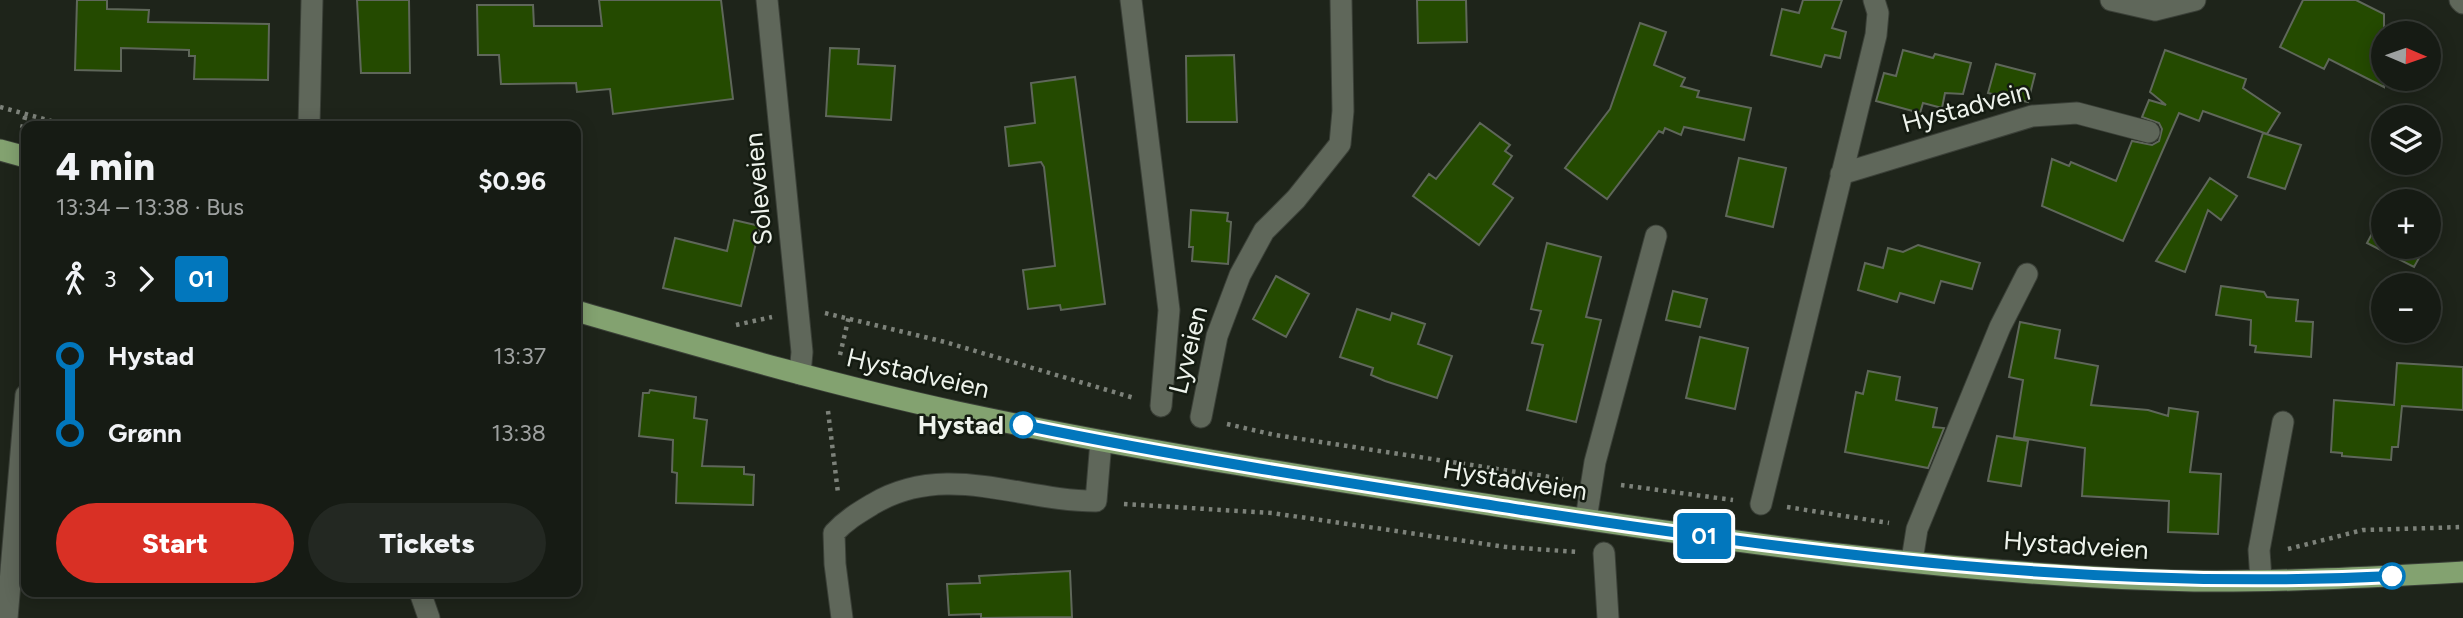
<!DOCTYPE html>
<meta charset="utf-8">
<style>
:root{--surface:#161b14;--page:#232822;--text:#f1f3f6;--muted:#9ea1a0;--line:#353934;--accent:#d93025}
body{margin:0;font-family:Figtree,sans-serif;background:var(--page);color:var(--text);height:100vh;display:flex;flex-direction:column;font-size:26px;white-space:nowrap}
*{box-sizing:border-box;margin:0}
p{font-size:23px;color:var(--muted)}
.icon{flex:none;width:38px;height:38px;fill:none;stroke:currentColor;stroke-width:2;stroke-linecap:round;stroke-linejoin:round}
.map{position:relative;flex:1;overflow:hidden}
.panel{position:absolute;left:21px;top:121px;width:560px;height:476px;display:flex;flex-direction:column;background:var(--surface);border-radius:14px;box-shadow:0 4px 18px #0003,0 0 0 2px var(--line)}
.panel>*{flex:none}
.badge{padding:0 14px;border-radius:5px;font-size:24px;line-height:46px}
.needle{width:46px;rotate:92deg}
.buttons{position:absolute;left:2371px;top:21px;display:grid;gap:14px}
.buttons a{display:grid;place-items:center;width:70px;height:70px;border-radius:50%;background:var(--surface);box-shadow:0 4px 18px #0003,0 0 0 2px var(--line);font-size:35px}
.map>.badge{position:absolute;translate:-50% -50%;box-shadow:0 0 0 4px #fff}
.legs{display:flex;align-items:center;gap:10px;height:77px;padding:0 35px;font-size:23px}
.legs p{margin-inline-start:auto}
.overview{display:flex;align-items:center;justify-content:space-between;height:119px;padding:0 35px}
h1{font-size:38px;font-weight:800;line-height:52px}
.button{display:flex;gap:14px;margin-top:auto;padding:14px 35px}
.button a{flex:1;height:80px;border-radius:42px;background:var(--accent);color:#fff;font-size:28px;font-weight:800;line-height:80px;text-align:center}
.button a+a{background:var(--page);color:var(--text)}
ul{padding:0 35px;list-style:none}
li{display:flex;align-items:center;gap:24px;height:77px;font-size:26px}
li i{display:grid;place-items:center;width:10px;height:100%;margin:0 9px;background:currentColor}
li i::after{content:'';width:18px;height:18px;margin:-9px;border:5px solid;border-radius:50%;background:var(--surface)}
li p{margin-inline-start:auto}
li:first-child i{background:linear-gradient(#0000 50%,currentColor 0)}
li:last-child i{background:linear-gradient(currentColor 50%,#0000 0)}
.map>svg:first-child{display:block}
.building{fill:#244a00;stroke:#5f675a;stroke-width:2}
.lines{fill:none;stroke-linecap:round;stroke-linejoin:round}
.minor-casing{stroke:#3b4038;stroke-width:23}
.major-casing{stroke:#3b4038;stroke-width:23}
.path{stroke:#7d827a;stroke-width:4.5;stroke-dasharray:3.5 5;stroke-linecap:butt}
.minor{stroke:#5f675a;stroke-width:21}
.major{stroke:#83a270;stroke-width:21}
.line-1-casing{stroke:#fff;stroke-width:16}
.line-1{stroke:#0277bd;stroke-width:10}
.stop-1-dot{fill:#fff;stroke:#0277bd;stroke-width:3.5}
.labels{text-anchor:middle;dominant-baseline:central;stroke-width:5;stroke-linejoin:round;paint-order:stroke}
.street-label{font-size:26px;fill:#eef3ec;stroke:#141b11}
.stop-label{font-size:26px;font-weight:bold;fill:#eef3ec;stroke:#141b11;text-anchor:end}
</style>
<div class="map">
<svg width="2463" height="618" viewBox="0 0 2463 618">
<rect width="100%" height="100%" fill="#1e241a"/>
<path class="building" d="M 77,0 L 107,0 L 107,9 L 149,10 L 148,22 L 269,24 L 268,80 L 194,79 L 195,56 L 189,56 L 189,50 L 121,48 L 121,71 L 75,70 Z
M 357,0 L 409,0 L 410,73 L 361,73 Z
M 599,0 L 721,0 L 733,99 L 613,114 L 610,89 L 577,92 L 576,83 L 501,84 L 499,55 L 478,55 L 477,5 L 533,5 L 534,26 L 602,26 Z
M 1417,0 L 1466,0 L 1467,42 L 1418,43 Z
M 1803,0 L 1842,0 L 1832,28 L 1846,32 L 1840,58 L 1825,55 L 1821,67 L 1771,55 L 1782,9 L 1799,13 Z
M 2303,0 L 2356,0 L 2384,14 L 2384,87 L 2329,59 L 2324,69 L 2280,47 Z
M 1640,23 L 1666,32 L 1654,65 L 1685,78 L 1681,86 L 1699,91 L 1697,97 L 1751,108 L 1744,140 L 1684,127 L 1681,135 L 1665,128 L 1663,133 L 1659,131 L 1607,199 L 1565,168 L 1610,109 Z
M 830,48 L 859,49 L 858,64 L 895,66 L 891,120 L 826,116 Z
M 1903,50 L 1933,58 L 1935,54 L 1971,63 L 1963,94 L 1945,93 L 1942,108 L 1923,103 L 1920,113 L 1876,101 L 1884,73 L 1896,76 Z
M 2165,50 L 2246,79 L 2243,88 L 2280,113 L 2267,134 L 2203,111 L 2199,121 L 2179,113 L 2123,241 L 2042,206 L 2052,159 L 2069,166 L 2071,162 L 2116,181 L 2132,141 L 2152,145 L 2159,141 L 2162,129 L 2159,123 L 2142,117 L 2149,100 L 2166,105 L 2150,92 Z
M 1234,55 L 1237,122 L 1187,122 L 1186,56 Z
M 1996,64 L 2035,74 L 2028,102 L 1988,93 Z
M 1075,77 L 1105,304 L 1061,310 L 1060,305 L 1028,309 L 1023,270 L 1055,266 L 1044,167 L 1041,162 L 1009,166 L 1005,127 L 1035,123 L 1031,83 Z
M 1480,123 L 1510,145 L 1505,151 L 1512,156 L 1493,184 L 1513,198 L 1479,245 L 1413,196 L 1429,174 L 1436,179 Z
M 2263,133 L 2301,145 L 2285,189 L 2248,177 Z
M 1739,158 L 1786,168 L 1773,227 L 1726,216 Z
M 2210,178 L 2237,196 L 2221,220 L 2208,210 L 2185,272 L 2156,261 Z
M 1191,210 L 1228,213 L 1227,221 L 1231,222 L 1228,264 L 1192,261 L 1193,247 L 1189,247 Z
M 2384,211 L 2384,247 L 2425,247 L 2414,267 L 2367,243 Z
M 734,220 L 760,226 L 741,306 L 663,288 L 675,238 L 727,251 Z
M 1547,243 L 1601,257 L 1586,317 L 1601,320 L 1576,422 L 1527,410 L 1543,345 L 1532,343 L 1541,311 L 1531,309 Z
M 1918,245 L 1980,263 L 1972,289 L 1941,281 L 1934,303 L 1900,293 L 1897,302 L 1858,290 L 1865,263 L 1883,268 L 1888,248 L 1903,252 Z
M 1276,276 L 1309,294 L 1286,337 L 1253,319 Z
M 2221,286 L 2264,292 L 2267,297 L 2298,300 L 2296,321 L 2313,322 L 2311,357 L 2255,352 L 2256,346 L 2250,345 L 2251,320 L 2216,315 Z
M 1673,291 L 1707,299 L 1700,327 L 1666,320 Z
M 1357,309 L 1390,320 L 1392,313 L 1425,324 L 1418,344 L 1452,356 L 1437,398 L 1385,381 L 1371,375 L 1373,368 L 1340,357 Z
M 2020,322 L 2060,330 L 2055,358 L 2098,366 L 2091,405 L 2148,410 L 2168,416 L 2169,408 L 2198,412 L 2190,472 L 2221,474 L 2218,534 L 2168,532 L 2169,501 L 2082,496 L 2085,448 L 2014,437 L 2023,380 L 2009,377 Z
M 1700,337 L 1748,348 L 1735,409 L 1686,398 Z
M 2397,363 L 2463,367 L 2463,410 L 2402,406 L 2398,447 L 2392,447 L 2391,460 L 2342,456 L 2342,453 L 2331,452 L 2334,400 L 2394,405 Z
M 1868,371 L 1900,377 L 1896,400 L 1937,408 L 1933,427 L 1944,428 L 1928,468 L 1845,452 L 1856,392 L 1863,394 Z
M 650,390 L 696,397 L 694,418 L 707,420 L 702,466 L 744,467 L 744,474 L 754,475 L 753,505 L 676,503 L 677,473 L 672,472 L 673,440 L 639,436 L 643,393 L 649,393 Z
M 1997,436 L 2028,441 L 2021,486 L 1988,481 Z
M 1070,571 L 1072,617 L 981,618 L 981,614 L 949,615 L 947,584 L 980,583 L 979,576 Z"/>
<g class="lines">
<g class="minor-casing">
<path id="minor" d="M 767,0 L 798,312 L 802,352 L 800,374
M 1131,0 L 1169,310 L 1161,406
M 2111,0 L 2155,10 L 2195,0
M 2460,0 L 2463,3
M 309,126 L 312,0
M 1841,174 L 2032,116 L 2077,113 L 2149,132
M 1201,417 L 1217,336 L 1240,275 L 1264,231 L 1296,199 L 1340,144 L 1343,111 L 1341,0
M 1761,504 L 1876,35 L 1878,13 L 1874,0
M 1586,519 L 1595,462 L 1656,236
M 1604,553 L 1608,618
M 1912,560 L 1917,529 L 2000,327 L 2027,274
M 2261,580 L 2259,550 L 2283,422
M 420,592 L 429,618
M 7,618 L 26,395
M 842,618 L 835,564 L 834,533 C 846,520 858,513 873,504 C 946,461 1019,501 1096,501 L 1101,441"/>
</g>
<g class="major-casing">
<path id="major" d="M 0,150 L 26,157
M 576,311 C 702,347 828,384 957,412 C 1135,450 1316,478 1497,506 C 1725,541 1963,576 2194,581 C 2284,582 2373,577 2463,572"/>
</g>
<path class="path" d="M 0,107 L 69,126
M 22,128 L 26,114
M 825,313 L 945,342 L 1134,398
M 736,325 L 772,317
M 840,355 L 849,316
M 828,411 L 838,493
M 1227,424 L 1275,435 L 1563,479
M 1621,485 L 1733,500
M 1124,504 L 1272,513 L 1506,547 L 1578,552
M 1787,507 L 1889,523
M 2288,549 L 2363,530 L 2463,527"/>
<use href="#minor" class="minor"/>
<use href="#major" class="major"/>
</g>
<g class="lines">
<g class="line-1-casing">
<path id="line-1" d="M 1023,425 C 1188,459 1355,484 1522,510 C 1809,554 2101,591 2392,576"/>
</g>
<use href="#line-1" class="line-1"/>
</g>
<g class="stop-1-dot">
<circle cx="1023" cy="425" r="12"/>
<circle cx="2392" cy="576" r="12"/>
</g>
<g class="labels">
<g class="street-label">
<text transform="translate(1966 107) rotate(-15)">Hystadvein</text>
<text transform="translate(758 189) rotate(-95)">Soleveien</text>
<text transform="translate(1188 350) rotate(-76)">Lyveien</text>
<text transform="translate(918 373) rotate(13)">Hystadveien</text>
<text transform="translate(1515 480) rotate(9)">Hystadveien</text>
<text transform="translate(2076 545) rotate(4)">Hystadveien</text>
</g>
<g class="stop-label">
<text x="1004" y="425">Hystad</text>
</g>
</g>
</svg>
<div class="buttons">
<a><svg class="needle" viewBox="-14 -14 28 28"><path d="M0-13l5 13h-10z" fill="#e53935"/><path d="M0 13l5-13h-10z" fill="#9ea1a0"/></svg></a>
<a><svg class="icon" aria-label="layers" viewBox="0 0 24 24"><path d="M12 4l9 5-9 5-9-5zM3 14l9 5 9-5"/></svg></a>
<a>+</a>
<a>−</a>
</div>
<b class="badge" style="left:1704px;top:536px;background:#0277bd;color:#fff">01</b>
<section class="panel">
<div class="overview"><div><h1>4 min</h1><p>13:34 – 13:38 · Bus</p></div><b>$0.96</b></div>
<div class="legs"><svg class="icon" aria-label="walk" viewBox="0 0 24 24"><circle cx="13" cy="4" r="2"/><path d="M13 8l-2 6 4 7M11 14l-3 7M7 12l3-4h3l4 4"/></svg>3<svg class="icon" aria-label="forward" viewBox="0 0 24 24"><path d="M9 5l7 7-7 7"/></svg><b class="badge" style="background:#0277bd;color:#fff">01</b></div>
<ul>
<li><i style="color:#0277bd"></i><b>Hystad</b><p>13:37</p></li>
<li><i style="color:#0277bd"></i><b>Grønn</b><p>13:38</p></li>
</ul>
<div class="button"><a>Start</a><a>Tickets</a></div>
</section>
</div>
